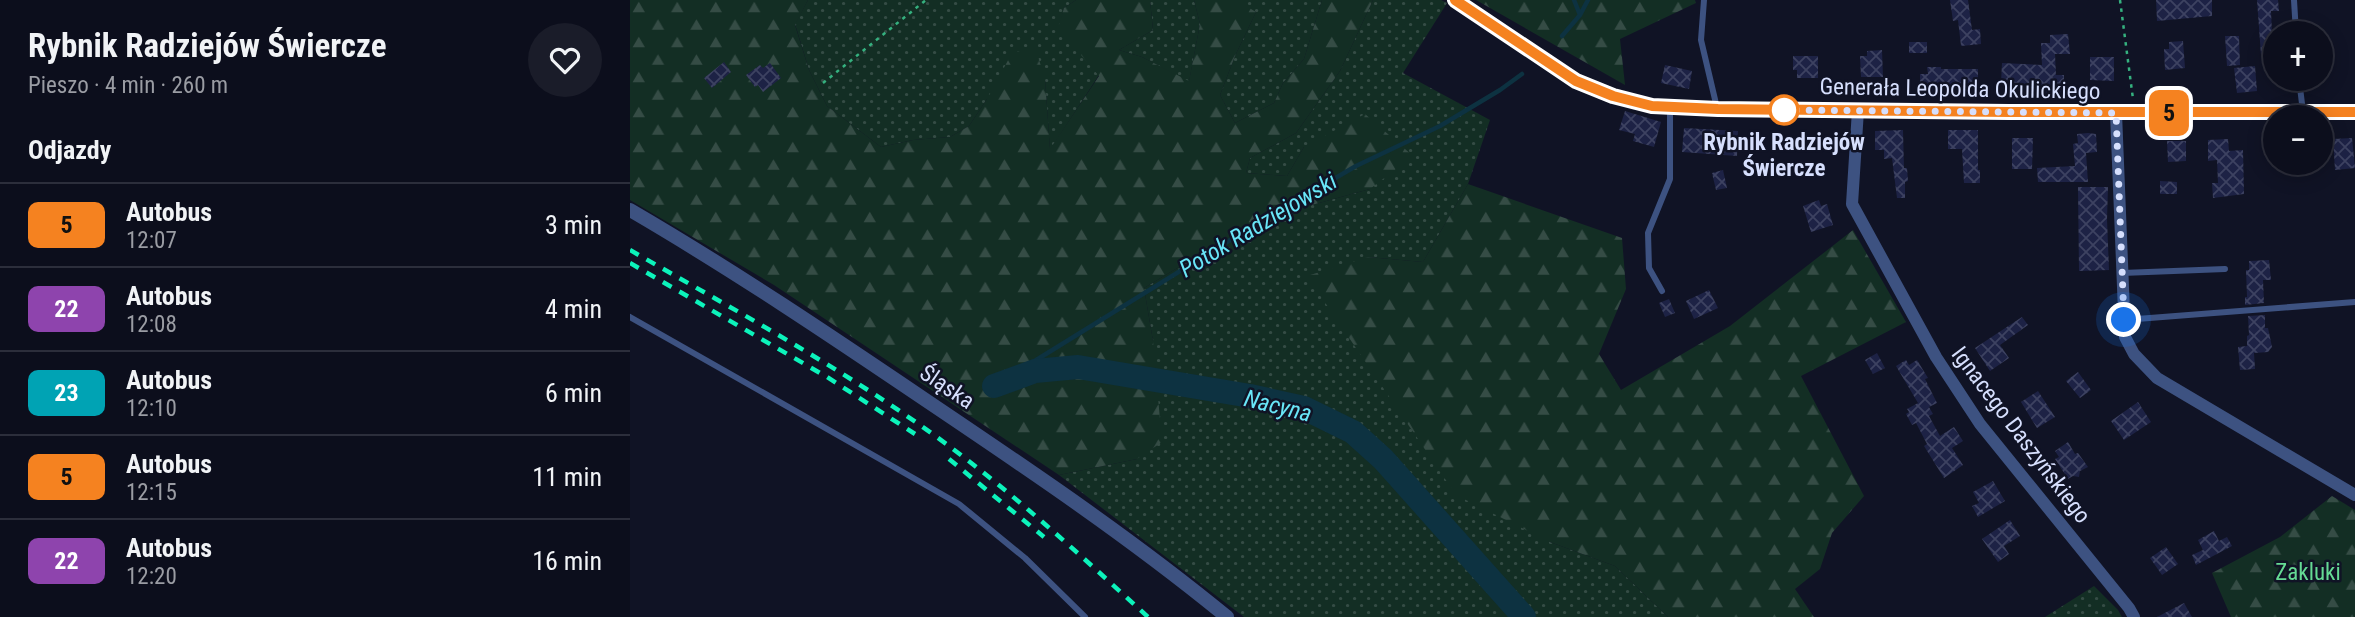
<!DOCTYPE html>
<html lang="pl">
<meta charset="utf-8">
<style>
:root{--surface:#0c0e1c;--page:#1a1c29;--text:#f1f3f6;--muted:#9a9ca3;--line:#2c2e3b}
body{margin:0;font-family:"Roboto Condensed",sans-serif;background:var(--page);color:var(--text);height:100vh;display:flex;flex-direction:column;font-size:26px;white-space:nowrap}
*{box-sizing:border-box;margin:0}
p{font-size:23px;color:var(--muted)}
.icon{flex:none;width:38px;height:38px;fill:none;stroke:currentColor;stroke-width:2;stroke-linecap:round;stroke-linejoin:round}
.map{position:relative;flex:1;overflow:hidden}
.side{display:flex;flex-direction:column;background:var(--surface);width:630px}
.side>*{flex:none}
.badge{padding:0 14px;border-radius:10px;font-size:24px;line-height:46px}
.controls{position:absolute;left:1633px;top:21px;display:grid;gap:14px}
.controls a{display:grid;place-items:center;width:70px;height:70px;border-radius:50%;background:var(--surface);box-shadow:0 4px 18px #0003,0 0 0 2px var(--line);font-size:35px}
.you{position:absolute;width:35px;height:35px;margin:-18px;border:5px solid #fff;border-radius:50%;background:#1a73e8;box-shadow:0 0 0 10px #1a73e833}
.map>.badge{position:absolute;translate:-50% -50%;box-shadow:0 0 0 4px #fff}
h2{padding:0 28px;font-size:26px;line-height:63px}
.round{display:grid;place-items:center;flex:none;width:74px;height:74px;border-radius:37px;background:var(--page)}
.summary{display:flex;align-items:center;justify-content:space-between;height:119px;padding:0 28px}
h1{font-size:33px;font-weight:700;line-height:52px}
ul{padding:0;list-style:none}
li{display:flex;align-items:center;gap:21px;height:84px;padding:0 28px;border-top:2px solid var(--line)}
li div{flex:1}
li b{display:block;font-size:26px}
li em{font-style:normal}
li .badge{min-width:77px;font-weight:700;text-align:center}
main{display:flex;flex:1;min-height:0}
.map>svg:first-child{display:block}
.grass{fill:url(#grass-dots)}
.forest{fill:url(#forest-firs)}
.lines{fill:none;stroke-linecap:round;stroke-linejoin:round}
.stream{stroke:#0d3241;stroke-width:4.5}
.river{stroke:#0d3241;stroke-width:24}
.building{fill:url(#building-cross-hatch)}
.path{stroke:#35b17f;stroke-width:2.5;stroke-dasharray:3.5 5;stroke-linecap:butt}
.service{stroke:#3d5281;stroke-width:6}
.minor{stroke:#3d5281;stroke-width:12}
.tertiary{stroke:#3d5281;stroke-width:14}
.rail{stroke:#0cf3bb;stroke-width:4.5;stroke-dasharray:10 9;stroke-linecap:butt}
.line-casing{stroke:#fff;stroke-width:16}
.line{stroke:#f58220;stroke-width:10}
.walk{stroke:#d6dffd;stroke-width:7;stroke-dasharray:0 12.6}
.stop-dot{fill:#fff;stroke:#f58220;stroke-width:3.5}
.labels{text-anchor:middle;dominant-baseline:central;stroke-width:5;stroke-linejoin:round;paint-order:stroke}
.street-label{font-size:23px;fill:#d6dffd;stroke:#101325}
.stop-label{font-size:23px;font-weight:bold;fill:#d6dffd;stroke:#101325}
.park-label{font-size:23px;fill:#65da94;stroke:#101325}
.water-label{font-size:24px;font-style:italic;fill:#69e6f8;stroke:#101325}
</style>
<main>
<section class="side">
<div class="summary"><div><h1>Rybnik Radziejów Świercze</h1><p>Pieszo · 4 min · 260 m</p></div><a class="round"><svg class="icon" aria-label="heart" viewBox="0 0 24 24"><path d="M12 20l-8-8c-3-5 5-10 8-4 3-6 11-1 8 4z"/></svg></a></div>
<h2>Odjazdy</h2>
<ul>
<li><span class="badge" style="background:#f58220;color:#111">5</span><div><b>Autobus</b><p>12:07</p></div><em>3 min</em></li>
<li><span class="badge" style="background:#8e44ad;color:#fff">22</span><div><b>Autobus</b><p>12:08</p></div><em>4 min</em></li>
<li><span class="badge" style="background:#00a3b4;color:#fff">23</span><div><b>Autobus</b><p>12:10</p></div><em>6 min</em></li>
<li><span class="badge" style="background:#f58220;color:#111">5</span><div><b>Autobus</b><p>12:15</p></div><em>11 min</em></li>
<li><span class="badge" style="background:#8e44ad;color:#fff">22</span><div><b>Autobus</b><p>12:20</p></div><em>16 min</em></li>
</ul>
</section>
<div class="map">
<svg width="1725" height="617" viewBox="0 0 1725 617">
<defs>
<pattern id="grass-dots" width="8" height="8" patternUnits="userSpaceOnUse" patternTransform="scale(1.75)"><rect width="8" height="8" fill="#132e24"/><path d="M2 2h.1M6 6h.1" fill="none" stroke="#354c45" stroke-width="1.8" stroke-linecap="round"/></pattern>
<pattern id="forest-firs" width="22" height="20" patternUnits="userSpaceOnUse" patternTransform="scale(1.75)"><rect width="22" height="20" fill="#132e24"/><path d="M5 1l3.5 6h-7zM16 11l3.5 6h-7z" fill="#354c45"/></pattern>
<pattern id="building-cross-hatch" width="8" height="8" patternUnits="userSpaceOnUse" patternTransform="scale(1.75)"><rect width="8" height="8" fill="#1d2245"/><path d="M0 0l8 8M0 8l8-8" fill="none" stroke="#3d4261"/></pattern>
</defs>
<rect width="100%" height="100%" fill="#101325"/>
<path class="grass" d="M 178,0 L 446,0 L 434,8 L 429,28 L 469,75 L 420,150 L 415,79 L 357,99 L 339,126 L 320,137 L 283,140 L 251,147 L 197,106 L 179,70 L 165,24 Z
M 520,0 L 564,0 L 570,24 L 559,82 L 512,57 L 489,50 L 523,30 Z
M 606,0 L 692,0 L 674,59 L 653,83 L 644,103 L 605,123 L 590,95 L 605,56 L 626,12 L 605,2 Z
M 743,0 L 811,0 L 817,3 L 773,73 L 860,120 L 838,184 L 793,262 L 738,257 L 920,542 L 985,566 L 1038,617 L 614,617 L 429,475 L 507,459 L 523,341 L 514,288 L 627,220 L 740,189 L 674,147 L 657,176 L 616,173 L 620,158 L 666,133 L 710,71 Z
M 1464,586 L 1488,610 L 1492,617 L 1415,617 Z"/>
<path class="forest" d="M 0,0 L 178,0 L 165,25 L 179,70 L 197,106 L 251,147 L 283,140 L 320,137 L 339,126 L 357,99 L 382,53 L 405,47 L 415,79 L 420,149 L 469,76 L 428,28 L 434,8 L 446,0 L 520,0 L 523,30 L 489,50 L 512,57 L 559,81 L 570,24 L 564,0 L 606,0 L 626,12 L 605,56 L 590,95 L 605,123 L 644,103 L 653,83 L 674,59 L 692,0 L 743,0 L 710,71 L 666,133 L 620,158 L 616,173 L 657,176 L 674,147 L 735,114 L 783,156 L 740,189 L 627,220 L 514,288 L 523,341 L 532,442 L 507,459 L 429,475 L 144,285 L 0,200 Z
M 846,0 L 1065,0 L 1066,3 L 990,39 L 995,85 Z
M 838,184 L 992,238 L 996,289 L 969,354 L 991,390 L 1100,326 L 1223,230 L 1276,322 L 1171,376 L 1234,496 L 1202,533 L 1190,569 L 1165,589 L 1184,617 L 1038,617 L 985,566 L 920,542 L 826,495 L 677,276 L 738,257 L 793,262 Z
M 1702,496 L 1725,510 L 1725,617 L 1601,617 L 1582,573 L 1650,537 Z"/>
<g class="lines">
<path class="stream" d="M 944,0 L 950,15
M 932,36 L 950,15 L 958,0
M 369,383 L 610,234 L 726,166 L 810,126 L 870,90 L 892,74"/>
<path class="river" d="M 364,386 L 405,371 L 448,367 L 620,396 L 674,408 L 723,432 L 753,459 L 894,617"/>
</g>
<path class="building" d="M 1320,0 L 1338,0 L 1342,30 L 1350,29 L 1351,44 L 1331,46 L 1328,20 L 1323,21 Z
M 1526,0 L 1582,0 L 1582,16 L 1527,21 Z
M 1627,0 L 1648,0 L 1649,11 L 1641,11 L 1642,33 L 1645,33 L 1645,54 L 1631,55 Z
M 1438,34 L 1440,54 L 1425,54 L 1426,75 L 1434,75 L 1434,95 L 1414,95 L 1414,86 L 1371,83 L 1372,63 L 1412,65 L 1411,43 L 1420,43 L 1420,35 Z
M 1595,36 L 1609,36 L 1610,65 L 1597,66 Z
M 1553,41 L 1555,68 L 1535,70 L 1534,49 L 1539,49 L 1539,42 Z
M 1279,42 L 1297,42 L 1297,53 L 1279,53 Z
M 1252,50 L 1253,77 L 1231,77 L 1230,56 L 1237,56 L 1237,51 Z
M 1163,56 L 1188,56 L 1188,78 L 1167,78 L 1167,70 L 1163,70 Z
M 1460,57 L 1484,57 L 1484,81 L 1460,80 Z
M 94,62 L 101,72 L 82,88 L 74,78 Z
M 140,63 L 151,78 L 133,92 L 128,85 L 125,87 L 116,75 L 130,65 L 133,68 Z
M 1035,65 L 1062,71 L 1059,89 L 1031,83 Z
M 1625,66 L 1627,91 L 1607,93 L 1604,68 Z
M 1297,67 L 1311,67 L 1311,69 L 1348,69 L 1348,88 L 1311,88 L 1311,93 L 1290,93 L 1290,74 L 1298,74 Z
M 995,111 L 1031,122 L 1024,147 L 1003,141 L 1005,134 L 989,130 Z
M 1054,128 L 1108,131 L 1107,156 L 1052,152 Z
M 1273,130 L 1274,168 L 1277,168 L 1278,181 L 1275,182 L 1275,198 L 1267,198 L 1262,158 L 1254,159 L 1254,150 L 1245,150 L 1245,131 Z
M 1318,130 L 1348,130 L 1348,170 L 1350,170 L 1350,183 L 1334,183 L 1332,149 L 1318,149 Z
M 1458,133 L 1466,134 L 1467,152 L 1456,153 L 1458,182 L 1408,182 L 1407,168 L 1445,166 L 1443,144 L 1448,143 L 1447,134 Z
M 1382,138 L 1403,138 L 1402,169 L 1382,169 Z
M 1722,138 L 1725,168 L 1705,170 L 1703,139 Z
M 1598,139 L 1599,151 L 1613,150 L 1614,194 L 1583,198 L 1582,183 L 1588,183 L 1587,160 L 1578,161 L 1578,140 Z
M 1537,141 L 1556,141 L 1556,161 L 1538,162 Z
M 1177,161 L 1176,176 L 1138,173 L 1138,171 Z
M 1093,170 L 1097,188 L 1086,190 L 1082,173 Z
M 1530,181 L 1547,182 L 1547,194 L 1530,194 Z
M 1448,187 L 1478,187 L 1477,219 L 1479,270 L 1449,271 Z
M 1189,200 L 1191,206 L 1197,204 L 1203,225 L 1181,232 L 1173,206 Z
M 1639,260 L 1641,280 L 1633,280 L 1634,303 L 1615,305 L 1615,297 L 1617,297 L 1616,270 L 1619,270 L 1619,261 Z
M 1079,290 L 1088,308 L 1064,319 L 1056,301 Z
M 1039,299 L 1045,313 L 1035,317 L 1029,303 Z
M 1635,315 L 1635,328 L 1638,328 L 1642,347 L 1638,352 L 1624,353 L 1625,369 L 1610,370 L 1608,347 L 1617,346 L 1617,336 L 1619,335 L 1618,316 Z
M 1392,317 L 1398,325 L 1370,345 L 1379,358 L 1360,371 L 1345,348 Z
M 1247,353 L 1255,368 L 1243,374 L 1235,360 Z
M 1276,360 L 1279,365 L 1287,360 L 1298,378 L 1295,379 L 1307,403 L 1299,407 L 1303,414 L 1299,416 L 1310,436 L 1324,427 L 1333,441 L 1322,448 L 1333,465 L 1314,478 L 1294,446 L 1297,444 L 1286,423 L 1282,425 L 1276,414 L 1279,412 L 1277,409 L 1288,403 L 1266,366 Z
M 1448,372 L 1461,390 L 1450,398 L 1436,381 Z
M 1408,391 L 1425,417 L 1407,428 L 1391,402 Z
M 1508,402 L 1521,422 L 1494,440 L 1481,421 Z
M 1438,442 L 1445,454 L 1448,453 L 1458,467 L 1450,471 L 1449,477 L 1443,476 L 1438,479 L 1425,459 L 1429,457 L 1425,451 Z
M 1363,481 L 1375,501 L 1348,517 L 1342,506 L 1349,503 L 1343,492 Z
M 1380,520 L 1390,536 L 1374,546 L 1379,554 L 1368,562 L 1352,539 Z
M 1584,531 L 1589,541 L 1597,537 L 1602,546 L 1566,565 L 1562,555 L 1573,550 L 1568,540 Z
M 1536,547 L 1548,564 L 1532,575 L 1520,558 Z
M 1554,603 L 1562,617 L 1527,617 Z"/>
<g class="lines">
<path class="path" d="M 1490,0 L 1503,99
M 193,83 L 296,0"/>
<path class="service" d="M 1074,0 L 1071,40 L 1087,108
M 1664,0 L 1666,33
M 1669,79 L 1673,112
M 1492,273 L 1595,269
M 1032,291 L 1019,268 L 1018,233 L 1040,179 L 1040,107
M 0,317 L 329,504 L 395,558 L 455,617
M 1494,320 L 1725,302"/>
<path class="minor" d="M 1228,110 L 1222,204 L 1306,357 L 1350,424 L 1499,608 L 1504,617
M 1486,113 L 1495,337 L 1504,354 L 1527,378 L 1725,495"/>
<path class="tertiary" d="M 825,0 L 946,81 L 983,96 L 1022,106 L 1088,109 L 1405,112 L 1725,112
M 0,210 C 103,270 201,336 300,403 C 401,471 502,539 597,617"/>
<path class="rail" d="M 0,250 C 103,309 208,366 304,435 C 380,490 449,554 518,617
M 0,263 L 197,377 L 285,434
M 319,459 L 414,537"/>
</g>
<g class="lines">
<g class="line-casing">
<path id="line" d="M 825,0 L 946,81 L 983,96 L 1022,106 L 1088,109 L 1379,112 L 1725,112"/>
</g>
<use href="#line" class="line"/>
<path class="walk" d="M 1154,110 L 1486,113 L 1494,320"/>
</g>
<circle class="stop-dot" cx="1154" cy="110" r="14"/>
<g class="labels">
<g class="street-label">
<text transform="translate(1330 89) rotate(1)">Generała Leopolda Okulickiego</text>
<text transform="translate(317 387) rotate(34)">Śląska</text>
<text transform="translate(1391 435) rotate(53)">Ignacego Daszyńskiego</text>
</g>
<g class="stop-label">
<text x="1154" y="142">Rybnik Radziejów<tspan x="1154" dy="26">Świercze</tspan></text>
</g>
<g class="park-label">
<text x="1678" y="572">Zakluki</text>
</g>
<g class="water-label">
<text transform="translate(628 225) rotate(-31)">Potok Radziejowski</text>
<text transform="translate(648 406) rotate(14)">Nacyna</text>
</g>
</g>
</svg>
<div class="controls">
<a>+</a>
<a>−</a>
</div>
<div class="you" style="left:1494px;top:320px"></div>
<b class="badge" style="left:1539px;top:113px;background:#f58220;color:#111">5</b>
</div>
</main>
